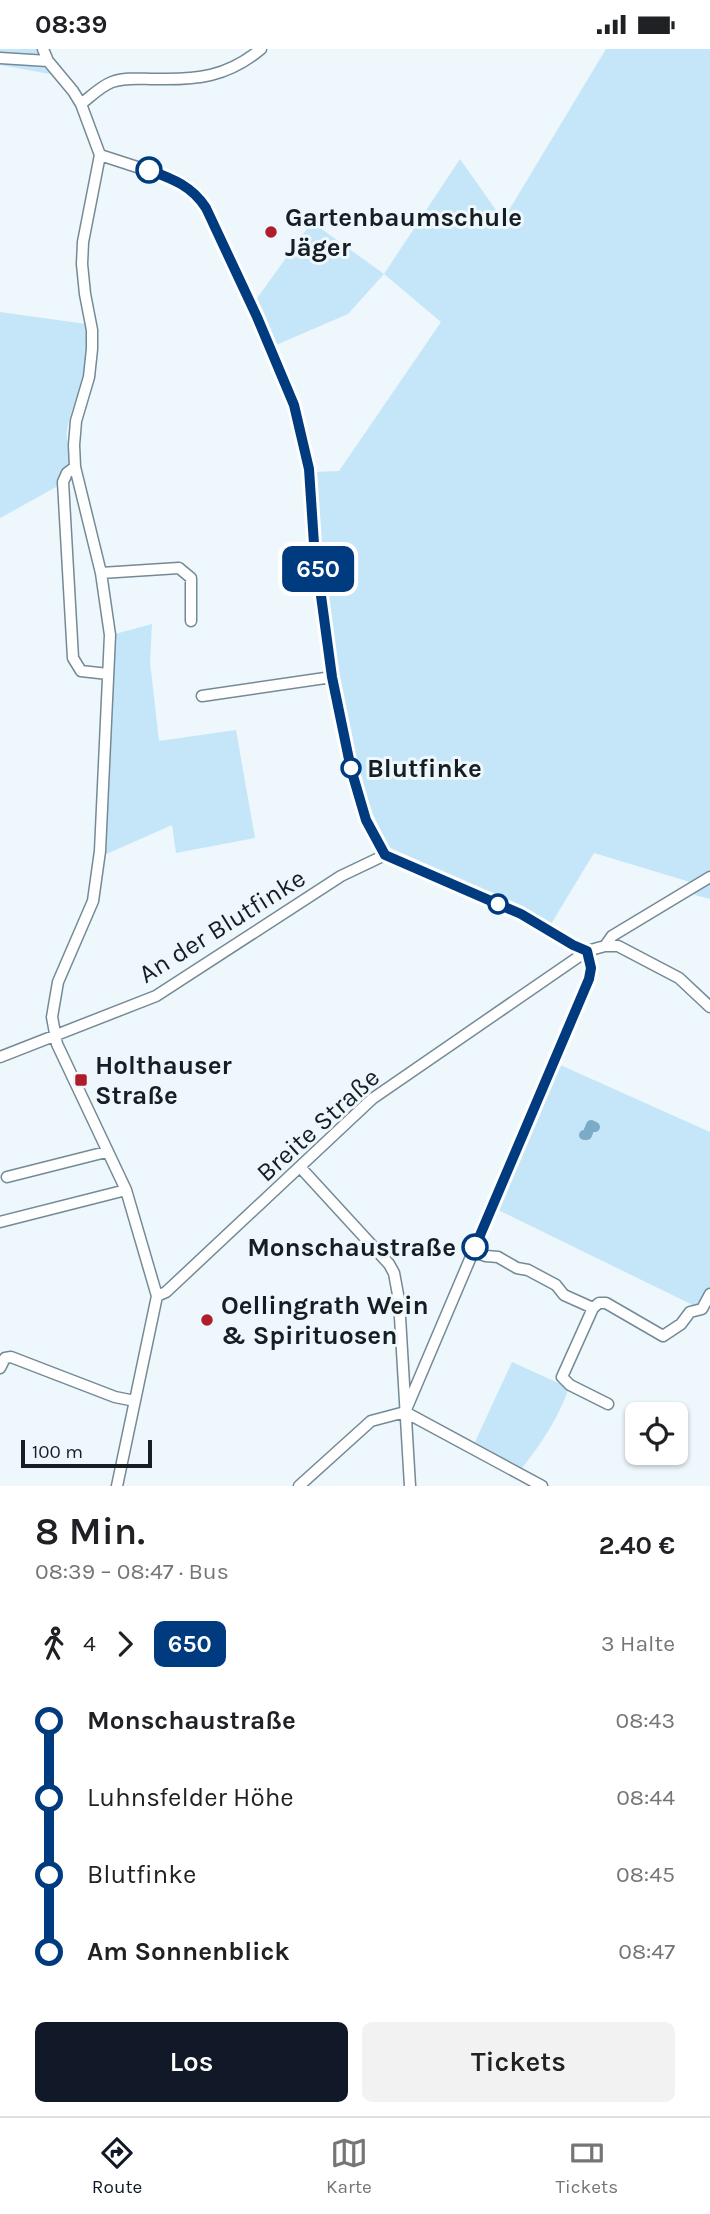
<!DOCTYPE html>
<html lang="de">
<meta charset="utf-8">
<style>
:root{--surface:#fff;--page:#f2f2f2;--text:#202124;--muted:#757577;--line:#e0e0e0;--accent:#111827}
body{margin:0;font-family:Karla,sans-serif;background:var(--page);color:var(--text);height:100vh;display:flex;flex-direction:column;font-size:26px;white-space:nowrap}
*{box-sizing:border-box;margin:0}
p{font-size:23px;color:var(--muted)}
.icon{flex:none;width:38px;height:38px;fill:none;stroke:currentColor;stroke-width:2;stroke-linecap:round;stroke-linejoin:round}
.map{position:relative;height:1437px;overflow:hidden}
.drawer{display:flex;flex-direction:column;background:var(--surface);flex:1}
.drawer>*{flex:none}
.badge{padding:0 14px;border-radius:10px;font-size:24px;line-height:46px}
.buttons{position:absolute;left:625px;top:1353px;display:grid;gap:14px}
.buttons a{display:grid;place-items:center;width:63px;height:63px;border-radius:10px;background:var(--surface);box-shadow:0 2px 5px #0004;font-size:35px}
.scale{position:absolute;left:21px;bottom:18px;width:131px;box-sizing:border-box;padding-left:7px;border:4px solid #161e23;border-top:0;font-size:19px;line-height:24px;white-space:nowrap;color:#161e23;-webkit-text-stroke:5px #edf7fc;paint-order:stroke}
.map>.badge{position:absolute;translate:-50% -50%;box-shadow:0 0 0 4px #fff}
.legs{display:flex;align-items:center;gap:10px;height:77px;padding:0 35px;font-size:23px}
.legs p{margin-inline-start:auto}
.headline{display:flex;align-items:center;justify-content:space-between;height:119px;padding:0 35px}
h1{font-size:38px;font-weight:600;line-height:52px}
.button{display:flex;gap:14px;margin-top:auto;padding:14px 35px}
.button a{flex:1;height:80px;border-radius:10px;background:var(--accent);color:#fff;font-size:28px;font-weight:600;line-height:80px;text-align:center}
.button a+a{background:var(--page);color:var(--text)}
ul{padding:0 35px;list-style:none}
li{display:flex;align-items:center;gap:24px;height:77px;font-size:26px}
li i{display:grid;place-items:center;width:10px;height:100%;margin:0 9px;background:currentColor}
li i::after{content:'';width:18px;height:18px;margin:-9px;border:5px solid;border-radius:50%;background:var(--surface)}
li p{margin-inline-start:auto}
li:first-child i{background:linear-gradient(#0000 50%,currentColor 0)}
li:last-child i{background:linear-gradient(currentColor 50%,#0000 0)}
.status{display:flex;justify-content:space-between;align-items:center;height:49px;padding:0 35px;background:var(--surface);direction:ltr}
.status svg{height:19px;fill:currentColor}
.tab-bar{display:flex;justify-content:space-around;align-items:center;height:98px;border-top:2px solid var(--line);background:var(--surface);font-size:19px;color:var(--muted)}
.tab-bar a{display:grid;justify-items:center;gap:4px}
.tab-bar .selected{color:var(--accent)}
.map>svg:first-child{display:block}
.green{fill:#c5e6f9}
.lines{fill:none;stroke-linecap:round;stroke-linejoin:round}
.canal{stroke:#7babc6;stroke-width:10}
.minor-casing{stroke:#748a96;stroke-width:13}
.minor{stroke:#fff;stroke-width:10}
.line-1-casing{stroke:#fff;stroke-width:16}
.line-1{stroke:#003b80;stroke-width:10}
.stop-1-dot{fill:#fff;stroke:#003b80;stroke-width:3.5}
.poi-dot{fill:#af1c2a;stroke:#edf7fc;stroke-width:2.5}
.labels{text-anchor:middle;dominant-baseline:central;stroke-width:6;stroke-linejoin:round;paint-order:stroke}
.poi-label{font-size:26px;font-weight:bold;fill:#161e23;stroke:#edf7fc;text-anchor:start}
.stop-label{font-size:26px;font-weight:bold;fill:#161e23;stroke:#edf7fc;text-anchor:start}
.street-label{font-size:26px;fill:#161e23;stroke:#edf7fc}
</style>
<div class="status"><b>08:39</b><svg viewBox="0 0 49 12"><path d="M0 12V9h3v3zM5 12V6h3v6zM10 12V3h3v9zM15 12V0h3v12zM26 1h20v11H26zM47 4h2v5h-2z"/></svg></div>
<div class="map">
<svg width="710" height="1437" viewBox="0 0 710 1437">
<rect width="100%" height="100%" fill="#edf7fc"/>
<path class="green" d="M 0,0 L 41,0 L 50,25 L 0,16 Z
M 606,0 L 710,0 L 710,850 L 695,846 L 690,833 L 594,804 L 551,875 L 509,851 L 388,798 C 379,777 367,755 361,734 C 332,632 322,527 314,423 L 339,422 L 441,273 L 384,225 L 348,265 L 276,296 L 255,252 L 312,173 L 384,225 L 460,110 L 503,171 Z
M 0,263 L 86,275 C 98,313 74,345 67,381 C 65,391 72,402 70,413 C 68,421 61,429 58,437 L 0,469 Z
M 152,575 L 150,613 L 159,692 L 236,681 L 255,789 L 176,804 L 172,776 L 102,807 L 115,585 Z
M 558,1015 L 710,1083 L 710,1243 L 699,1259 L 496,1160 Z
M 512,1313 L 569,1339 C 558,1369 542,1394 522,1419 L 475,1393 Z"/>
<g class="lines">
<path class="canal" d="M 584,1086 L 587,1086 L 591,1076 L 595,1078"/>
<g class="minor-casing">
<path id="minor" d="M 43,0 L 48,12 L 73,42 L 81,55 L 100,106 L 83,193 L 82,215 L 85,245 L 92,281 L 92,300 L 89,328 L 76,372 L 74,396 L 75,418 L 101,524 L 110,586 L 100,802 L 93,852 L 58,933 L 52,968 L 57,995 L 126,1141 L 157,1247 L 117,1437
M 0,9 L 48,12
M 81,55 C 90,48 101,37 112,33 C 125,28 141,30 155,30 C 197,31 227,28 261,0
M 100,106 L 174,130 L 185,136 L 199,148 L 206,159 L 266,289 L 294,356 L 309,420 L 315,495 L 332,628 L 359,750 L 366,771 L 385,806 L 521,865 L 573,896 L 587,902
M 75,418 L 67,424 L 63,433 L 73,609 L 81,622 L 108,625
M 101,524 L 179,519 L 191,529 L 191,572
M 202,647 L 332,628
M 605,897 L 612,887 L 710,828
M 0,1008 L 156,947 L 341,827 L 385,806
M 300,1118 L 389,1215 L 394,1224 L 399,1251 L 410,1437
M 7,1128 L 106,1103
M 0,1173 L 126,1141
M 474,1203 L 486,1207 L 498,1208 L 517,1219 L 528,1221 L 556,1236 L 564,1246 L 593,1259
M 157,1247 L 166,1243 L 372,1050 L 587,902 L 605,897 L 618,897 L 679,929 L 710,958
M 0,1319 L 5,1309 L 11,1308 L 115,1348 L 135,1352
M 608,1355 L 570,1336 L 562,1328 L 593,1259 L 599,1254 L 606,1254 L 663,1287 L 681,1275 L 690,1263 L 702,1260 L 710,1245
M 405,1363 L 589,930 L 591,919 L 587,902
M 405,1363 L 542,1437
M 299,1437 L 371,1372 L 405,1363"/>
</g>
<use href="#minor" class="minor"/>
</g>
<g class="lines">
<g class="line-1-casing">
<path id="line-1" d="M 149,121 C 173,130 192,137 206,159 L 257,268 L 294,356 L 309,420 L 314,495 L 332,628 L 351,720 L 366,771 L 385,806 L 521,865 L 573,896 L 587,902 L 591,919 L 589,930 L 475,1198"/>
</g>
<use href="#line-1" class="line-1"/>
</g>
<g class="stop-1-dot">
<circle cx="149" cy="121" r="12"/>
<circle cx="351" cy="719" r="9"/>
<circle cx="498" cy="855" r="9"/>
<circle cx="475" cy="1198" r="12"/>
</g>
<g class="poi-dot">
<circle cx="271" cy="183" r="7"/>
<rect x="74" y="1024" width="14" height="14" rx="3.5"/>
<circle cx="207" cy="1271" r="7"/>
</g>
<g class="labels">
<g class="poi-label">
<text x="285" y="168">Gartenbaumschule<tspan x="285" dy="30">Jäger</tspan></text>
<text x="95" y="1016">Holthauser<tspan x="95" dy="30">Straße</tspan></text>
<text x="221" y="1256">Oellingrath Wein<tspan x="221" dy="30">&amp; Spirituosen</tspan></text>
</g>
<g class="stop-label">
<text x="367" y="719">Blutfinke</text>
<text x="456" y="1198" text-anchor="end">Monschaustraße</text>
</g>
<g class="street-label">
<text transform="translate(222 877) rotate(-32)">An der Blutfinke</text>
<text transform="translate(318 1076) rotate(-42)">Breite Straße</text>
</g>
</g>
</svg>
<div class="buttons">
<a><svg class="icon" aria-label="locate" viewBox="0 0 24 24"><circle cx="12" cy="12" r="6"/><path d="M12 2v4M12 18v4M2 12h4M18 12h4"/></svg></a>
</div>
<div class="scale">100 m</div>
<b class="badge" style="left:318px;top:520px;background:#003b80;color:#fff">650</b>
</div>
<section class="drawer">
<div class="headline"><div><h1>8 Min.</h1><p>08:39 – 08:47 · Bus</p></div><b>2.40 €</b></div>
<div class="legs"><svg class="icon" aria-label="walk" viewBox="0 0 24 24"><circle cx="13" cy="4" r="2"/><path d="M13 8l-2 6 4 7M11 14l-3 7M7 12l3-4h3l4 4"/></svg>4<svg class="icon" aria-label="forward" viewBox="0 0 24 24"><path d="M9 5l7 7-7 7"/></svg><b class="badge" style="background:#003b80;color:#fff">650</b><p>3 Halte</p></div>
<ul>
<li><i style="color:#003b80"></i><b>Monschaustraße</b><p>08:43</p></li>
<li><i style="color:#003b80"></i><span>Luhnsfelder Höhe</span><p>08:44</p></li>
<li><i style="color:#003b80"></i><span>Blutfinke</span><p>08:45</p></li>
<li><i style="color:#003b80"></i><b>Am Sonnenblick</b><p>08:47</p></li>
</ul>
<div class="button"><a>Los</a><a>Tickets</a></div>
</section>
<nav class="tab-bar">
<a class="selected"><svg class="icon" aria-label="directions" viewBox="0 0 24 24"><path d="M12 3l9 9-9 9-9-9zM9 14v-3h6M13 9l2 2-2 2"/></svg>Route</a>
<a><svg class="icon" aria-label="map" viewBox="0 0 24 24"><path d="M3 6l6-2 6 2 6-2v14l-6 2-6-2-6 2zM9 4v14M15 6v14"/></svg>Karte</a>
<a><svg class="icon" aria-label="tickets" viewBox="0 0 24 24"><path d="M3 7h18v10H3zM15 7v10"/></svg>Tickets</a>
</nav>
